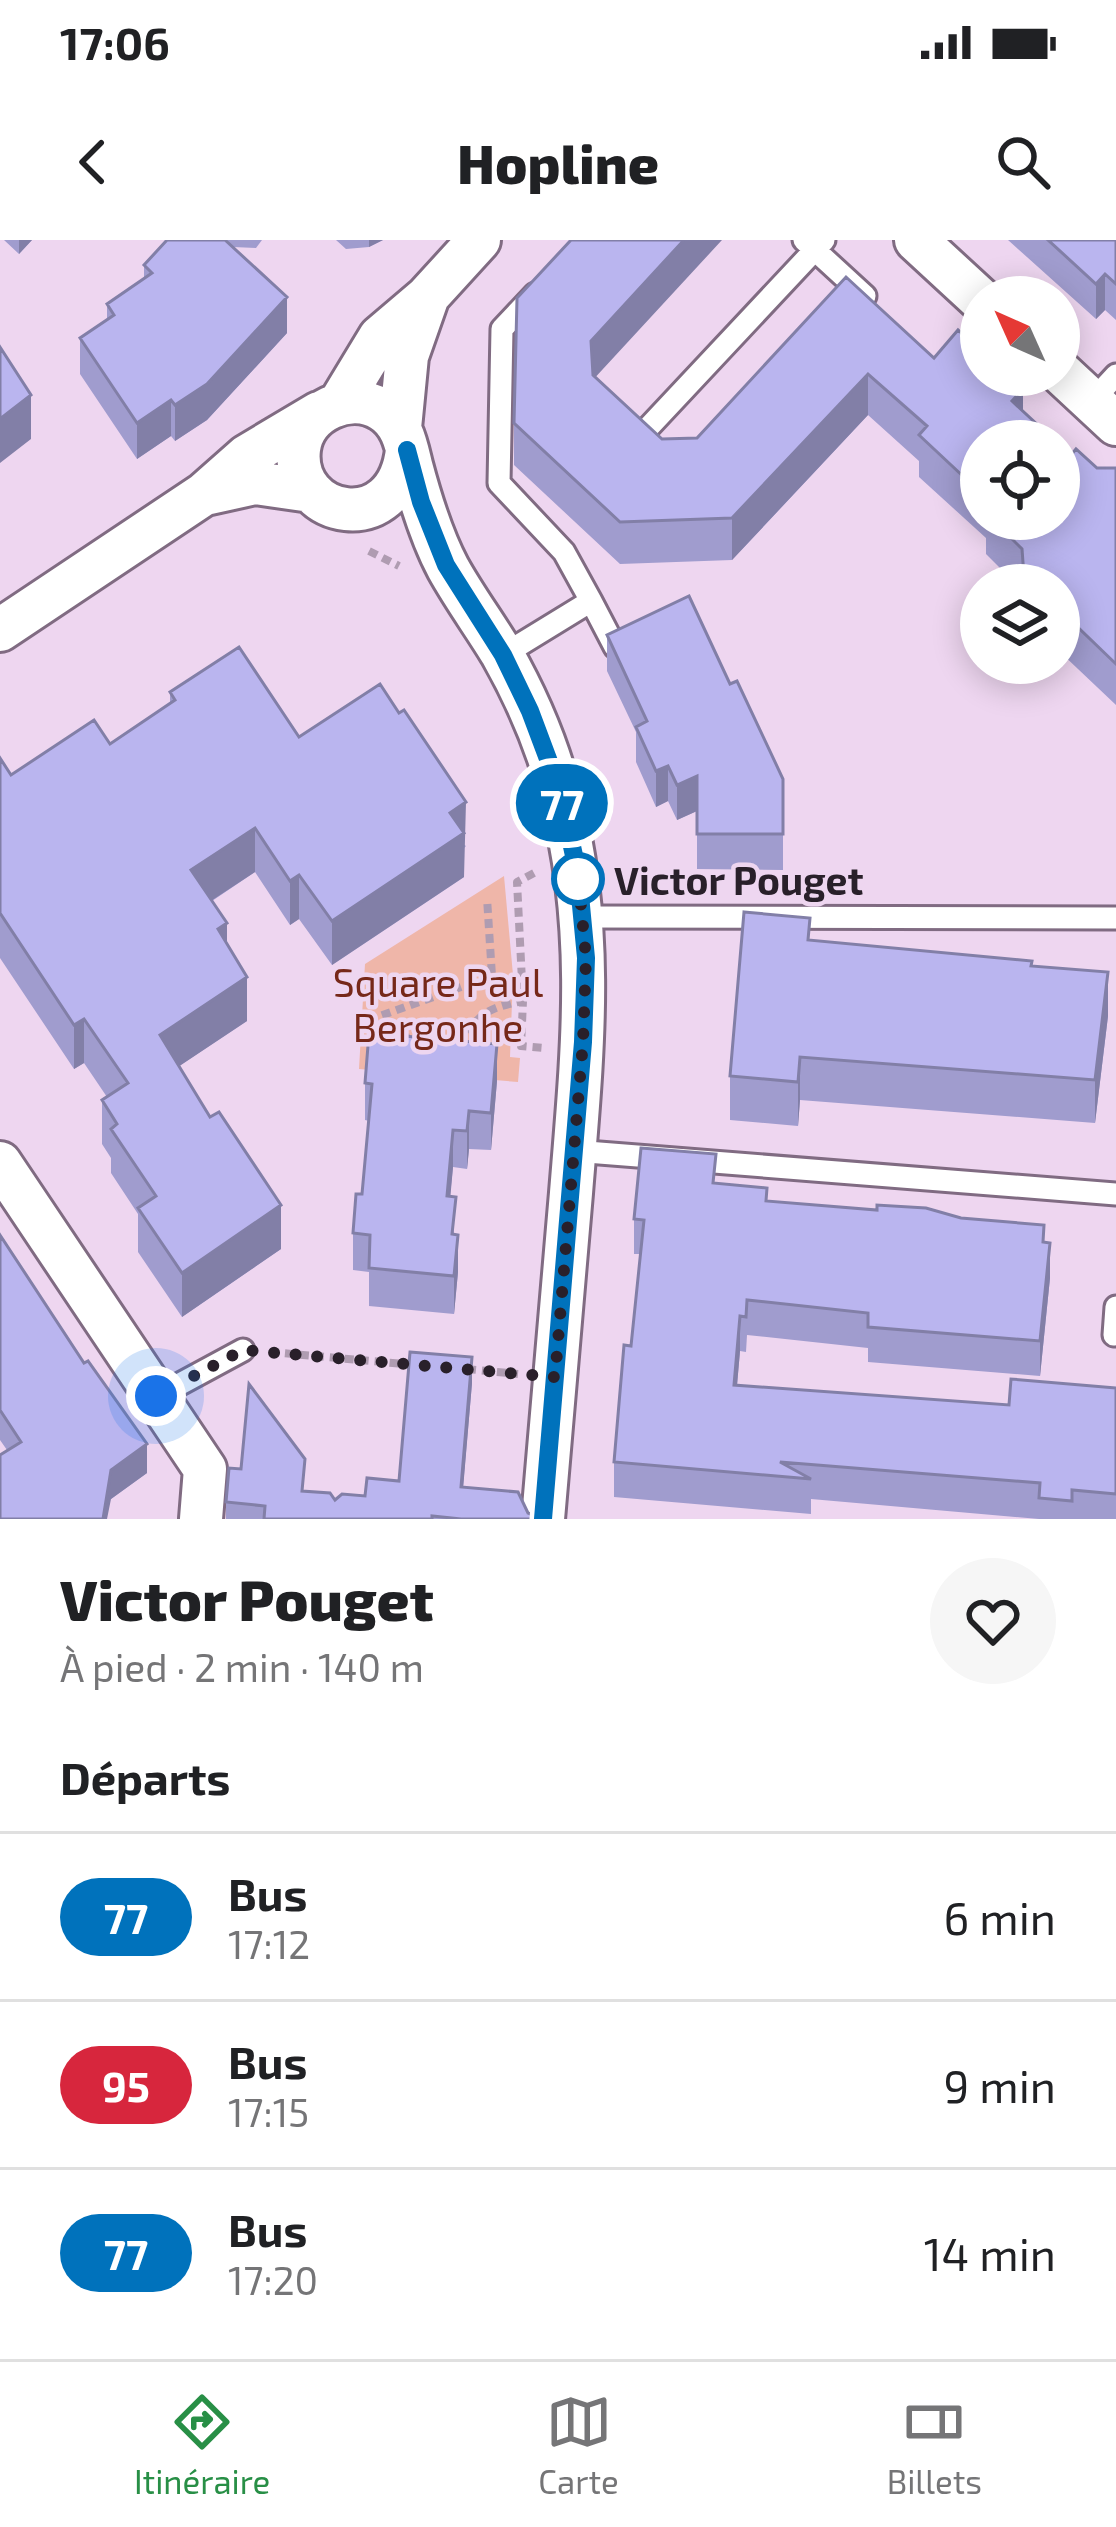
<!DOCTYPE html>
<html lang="fr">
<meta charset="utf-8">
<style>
:root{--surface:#fff;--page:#f6f6f6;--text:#202124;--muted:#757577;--line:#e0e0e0;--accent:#288f46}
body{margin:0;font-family:"Exo 2",sans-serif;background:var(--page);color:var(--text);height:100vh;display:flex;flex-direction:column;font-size:45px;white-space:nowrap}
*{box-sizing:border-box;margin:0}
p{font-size:39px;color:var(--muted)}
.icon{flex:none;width:66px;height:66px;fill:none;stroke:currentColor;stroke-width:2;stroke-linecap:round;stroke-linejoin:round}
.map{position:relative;height:1279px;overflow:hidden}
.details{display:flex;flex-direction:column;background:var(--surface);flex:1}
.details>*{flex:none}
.badge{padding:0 24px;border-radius:39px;font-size:42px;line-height:78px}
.needle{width:78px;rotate:315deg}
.tools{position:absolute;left:960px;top:36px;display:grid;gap:24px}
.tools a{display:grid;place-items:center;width:120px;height:120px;border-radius:50%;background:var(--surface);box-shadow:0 6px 30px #0003;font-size:60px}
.you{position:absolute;width:60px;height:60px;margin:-30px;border:9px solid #fff;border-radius:50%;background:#1a73e8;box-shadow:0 0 0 18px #1a73e833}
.map>.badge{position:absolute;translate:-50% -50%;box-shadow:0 0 0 6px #fff}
h2{padding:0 60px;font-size:45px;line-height:108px}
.round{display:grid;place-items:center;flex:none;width:126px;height:126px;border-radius:63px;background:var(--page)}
.headline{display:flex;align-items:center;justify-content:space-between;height:204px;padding:0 60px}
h1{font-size:57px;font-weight:800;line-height:90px}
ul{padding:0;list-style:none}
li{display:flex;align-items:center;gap:36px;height:168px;padding:0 60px;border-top:3px solid var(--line)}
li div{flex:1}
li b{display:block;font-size:45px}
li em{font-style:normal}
li .badge{min-width:132px;font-weight:700;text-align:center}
.status{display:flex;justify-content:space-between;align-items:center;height:84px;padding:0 60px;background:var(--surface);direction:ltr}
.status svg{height:33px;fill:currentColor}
header{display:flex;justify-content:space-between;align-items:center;height:156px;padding:0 60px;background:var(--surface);font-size:54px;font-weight:800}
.tab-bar{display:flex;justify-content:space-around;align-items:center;height:168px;border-top:3px solid var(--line);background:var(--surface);font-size:33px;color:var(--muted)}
.tab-bar a{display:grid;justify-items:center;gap:6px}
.tab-bar .on{color:var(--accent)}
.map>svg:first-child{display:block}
.green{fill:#efb6a9}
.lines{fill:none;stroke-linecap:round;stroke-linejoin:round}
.service-casing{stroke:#806b82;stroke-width:27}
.minor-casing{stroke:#806b82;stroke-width:48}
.path{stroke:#af9cb1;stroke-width:8;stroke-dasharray:9 6;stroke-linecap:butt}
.service{stroke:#fff;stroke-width:21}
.minor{stroke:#fff;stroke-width:42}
.wall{fill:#a09cce}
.shaded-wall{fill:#827fa7}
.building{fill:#bab5ef;stroke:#827fa7;stroke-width:3}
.line-casing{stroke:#fff;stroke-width:27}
.line{stroke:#0072bc;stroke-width:18}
.walk{stroke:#29202a;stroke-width:12;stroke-dasharray:0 21.6}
.stop-dot{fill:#fff;stroke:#0072bc;stroke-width:6}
.labels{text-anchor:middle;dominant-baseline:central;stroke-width:9;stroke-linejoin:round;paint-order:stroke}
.stop-label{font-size:39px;font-weight:bold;fill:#29202a;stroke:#eed6f0;text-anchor:start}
.park-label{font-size:39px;fill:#762819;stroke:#eed6f0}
</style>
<div class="status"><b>17:06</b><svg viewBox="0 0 49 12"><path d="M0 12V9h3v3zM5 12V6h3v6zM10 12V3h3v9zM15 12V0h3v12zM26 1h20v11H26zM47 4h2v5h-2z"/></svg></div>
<header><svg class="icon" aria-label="back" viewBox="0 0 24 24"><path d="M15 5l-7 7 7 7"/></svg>Hopline<svg class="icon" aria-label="search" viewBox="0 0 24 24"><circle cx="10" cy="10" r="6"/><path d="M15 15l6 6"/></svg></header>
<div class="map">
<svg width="1116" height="1279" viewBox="0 0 1116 1279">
<rect width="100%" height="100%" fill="#eed6f0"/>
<path class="green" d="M 504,636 L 513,735 L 510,817 L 520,818 L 518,842 L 359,829 L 365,724 Z"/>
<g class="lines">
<g class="service-casing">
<path id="service" d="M 804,0 L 865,56
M 1092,161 L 1116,135
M 646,190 L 824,0
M 591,361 L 615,407
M 503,415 L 591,361 L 564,312 L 499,243 L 502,89 L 535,54
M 582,677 L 1116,678
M 574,911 L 1116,954
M 1114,1095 L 1116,1067
M 156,1157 L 243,1110"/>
</g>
<g class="minor-casing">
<path id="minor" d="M 916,0 L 981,60
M 1059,131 L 1116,184
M 340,163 L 380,97 L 427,57 L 479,0
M 400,188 L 407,116 L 427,59
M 407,210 C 397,300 291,278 299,209 C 304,171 350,150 382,170 C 402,182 406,204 411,225 C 420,259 431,296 448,328 C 464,357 484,384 501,412 C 526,456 548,507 560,555 C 596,690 582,816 571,953 C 561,1061 552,1170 543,1279
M 205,254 L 255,243 L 311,251
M 0,390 L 204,254 L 247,216 L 319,173
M 0,923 L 205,1229 L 201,1279"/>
</g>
<path class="path" d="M 369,311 L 399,326
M 534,633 L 517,642 L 523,761 L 521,806 L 544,808
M 424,800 L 390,795 L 382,790 L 380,776 L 492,736 L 487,658
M 459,805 C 479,773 487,768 523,761
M 270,1112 L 416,1125
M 467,1129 L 518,1134"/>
<use href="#service" class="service"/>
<use href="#minor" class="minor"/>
</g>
<path class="wall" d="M 4,0 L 32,0 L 19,14 Z
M 167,0 L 262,0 L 256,8 L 233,7 L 287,93 L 207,180 L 175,201 L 171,196 L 137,219 L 80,134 L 80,98 L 107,80 L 107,64 L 144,39 L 144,25 Z
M 336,0 L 383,0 L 369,7 L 346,9 Z
M 1008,0 L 1116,0 L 1116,80 L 1105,70 L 1096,79 Z
M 846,37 L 981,201 L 981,279 L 1059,279 L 1071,215 L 1097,228 L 1116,228 L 1116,465 L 1059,411 L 1059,345 L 1017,345 L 986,314 L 986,298 L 919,237 L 919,221 L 868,175 L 732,320 L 620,324 L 514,225 L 514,183 L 595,137 L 662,199 L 697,198 Z
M 607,395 L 730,444 L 783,539 L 783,630 L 697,629 L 697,571 L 677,580 L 668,561 L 656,567 L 636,522 L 636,492 L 607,431 Z
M 170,452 L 299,497 L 466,606 L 464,608 L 464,637 L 332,725 L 299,679 L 290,685 L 255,632 L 212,661 L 227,703 L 247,781 L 179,826 L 281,1009 L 182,1077 L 138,1012 L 138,974 L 111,933 L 111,918 L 102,904 L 102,860 L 107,857 L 84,823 L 74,829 L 0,718 L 0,518 L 11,535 L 110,504 L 170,464 Z
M 810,700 L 1032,726 L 1108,776 L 1095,883 L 800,860 L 798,886 L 730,880 L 730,836 Z
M 497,841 L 491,910 L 469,909 L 467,929 L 453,927 L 450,956 L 458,1032 L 454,1074 L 369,1066 L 369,1032 L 353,1030 L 353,993 L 362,954 L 369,881 L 365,880 L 365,843 Z
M 716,943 L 767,961 L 1044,1003 L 1050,1038 L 1040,1136 L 868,1122 L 868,1108 L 747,1095 L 746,1112 L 740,1111 L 737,1145 L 1009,1165 L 1116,1148 L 1116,1279 L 1039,1279 L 811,1259 L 811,1274 L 614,1257 L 614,1222 L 631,1106 L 640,1014 L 634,1014 L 634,979 Z
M 0,995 L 147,1233 L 111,1259 L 7,1210 L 0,1200 Z
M 472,1143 L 463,1247 L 544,1279 L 226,1279 L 226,1262 L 305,1251 L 335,1260 L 365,1256 L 399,1241 Z"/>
<path class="shaded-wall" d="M 19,0 L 32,0 L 19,14 Z
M 369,0 L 383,0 L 369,7 Z
M 684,0 L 722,0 L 591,142 L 591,101 Z
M 1105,34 L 1105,70 L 1096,79 L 1096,44 Z
M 287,57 L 287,93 L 207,180 L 175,201 L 175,165 Z
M 868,134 L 868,175 L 732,320 L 732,278 Z
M 1023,149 L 1023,191 L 1012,161 Z
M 31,155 L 31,199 L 0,223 L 0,179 Z
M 171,160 L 171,196 L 137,219 L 137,183 Z
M 668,526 L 668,561 L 656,567 L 656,531 Z
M 697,536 L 697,571 L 677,580 L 677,545 Z
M 466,562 L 464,637 L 332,725 L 332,681 L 450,573 Z
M 255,588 L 255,632 L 191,674 L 191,630 Z
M 299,635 L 299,679 L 290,685 L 290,641 Z
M 227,683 L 227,727 L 218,689 Z
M 1108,732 L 1108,776 L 1095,883 L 1095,840 Z
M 247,737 L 247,781 L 160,839 L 160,795 Z
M 84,779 L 84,823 L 74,829 L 74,785 Z
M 497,804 L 497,841 L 491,910 L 491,873 Z
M 800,817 L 800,860 L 798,886 L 798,842 Z
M 469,871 L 469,909 L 467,929 L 467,891 Z
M 453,890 L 453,927 L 447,994 L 447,956 Z
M 281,965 L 281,1009 L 182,1077 L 182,1033 Z
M 458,995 L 458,1032 L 454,1074 L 454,1036 Z
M 1050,1003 L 1050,1038 L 1040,1136 L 1040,1101 Z
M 740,1076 L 740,1111 L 734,1180 L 734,1145 Z
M 472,1117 L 472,1143 L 461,1273 L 461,1247 Z
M 147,1204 L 147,1233 L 111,1259 L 107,1279 L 103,1279 L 111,1230 Z"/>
<path class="building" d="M 167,0 L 225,0 L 287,57 L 207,144 L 175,165 L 171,160 L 137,183 L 80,98 L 114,75 L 107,64 L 152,33 L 144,25 Z
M 571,0 L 684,0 L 591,101 L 593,135 L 662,199 L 697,198 L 846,37 L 934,118 L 958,90 L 981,111 L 981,135 L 1008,135 L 1023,149 L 1012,161 L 1055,201 L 981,201 L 981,253 L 919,195 L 927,186 L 868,134 L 732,278 L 620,282 L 514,183 L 517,58 Z
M 1048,0 L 1116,0 L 1116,44 L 1105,34 L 1096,44 Z
M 0,107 L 31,155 L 0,179 Z
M 1059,204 L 1071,215 L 1076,209 L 1097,228 L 1116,228 L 1116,424 L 1059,369 L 1059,345 L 1034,345 L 1024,336 L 1022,309 L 992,279 L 1059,279 Z
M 689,356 L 730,444 L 737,441 L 783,539 L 783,594 L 697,594 L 697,536 L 677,545 L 668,526 L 656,531 L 636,487 L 647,481 L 607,395 Z
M 239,407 L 299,497 L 380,444 L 399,473 L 404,470 L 466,562 L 450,573 L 464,593 L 332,681 L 299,635 L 290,641 L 255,588 L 191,630 L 227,683 L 218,689 L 247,737 L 160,795 L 210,877 L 219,872 L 281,965 L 182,1033 L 138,968 L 156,956 L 111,889 L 117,884 L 102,860 L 128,843 L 84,779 L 74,785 L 0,673 L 0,518 L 11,535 L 94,480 L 110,504 L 175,460 L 170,452 Z
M 744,672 L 810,678 L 808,700 L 1032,721 L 1031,726 L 1108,732 L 1095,840 L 800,817 L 798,842 L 730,836 Z
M 369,793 L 497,804 L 491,873 L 469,871 L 467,891 L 453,890 L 447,956 L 456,957 L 452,994 L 458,995 L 454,1036 L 369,1028 L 370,995 L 353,993 L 356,954 L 362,954 L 372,844 L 365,843 Z
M 641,908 L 716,914 L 713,943 L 767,948 L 766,961 L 877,970 L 877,965 L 926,968 L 961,978 L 1044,985 L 1043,1002 L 1050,1003 L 1040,1101 L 868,1087 L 868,1073 L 747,1060 L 746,1077 L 740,1076 L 734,1145 L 1009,1165 L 1011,1139 L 1116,1148 L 1116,1254 L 1072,1250 L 1072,1261 L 1039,1258 L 1040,1243 L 780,1222 L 811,1239 L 614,1222 L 624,1105 L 631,1106 L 644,980 L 634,979 Z
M 0,995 L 84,1123 L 88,1121 L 147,1204 L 111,1230 L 103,1279 L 0,1279 L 0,1215 L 21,1202 L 0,1170 Z
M 410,1112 L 472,1117 L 461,1247 L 518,1252 L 528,1273 L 544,1279 L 461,1279 L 432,1276 L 432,1279 L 264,1279 L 265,1266 L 226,1262 L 229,1228 L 241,1229 L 249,1144 L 305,1219 L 302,1251 L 330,1253 L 335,1260 L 342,1254 L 365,1256 L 367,1238 L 399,1241 Z"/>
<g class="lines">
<g class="line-casing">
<path id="line" d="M 407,210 L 421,262 L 446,325 L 503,415 L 530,471 L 560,551 L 578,634 L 586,718 L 583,802 L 543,1279"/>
</g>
<use href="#line" class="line"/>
<path class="walk" d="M 156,1156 L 243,1110 L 555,1137 L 583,802 L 586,718 L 578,634 L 578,639"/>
</g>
<circle class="stop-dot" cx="578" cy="639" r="24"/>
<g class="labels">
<g class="stop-label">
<text x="614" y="639">Victor Pouget</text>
</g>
<g class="park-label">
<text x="438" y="741">Square Paul<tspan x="438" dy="45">Bergonhe</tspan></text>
</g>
</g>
</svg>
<div class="tools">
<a><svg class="needle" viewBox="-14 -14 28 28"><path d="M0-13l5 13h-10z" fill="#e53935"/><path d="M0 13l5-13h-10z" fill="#757577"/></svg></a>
<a><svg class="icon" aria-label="locate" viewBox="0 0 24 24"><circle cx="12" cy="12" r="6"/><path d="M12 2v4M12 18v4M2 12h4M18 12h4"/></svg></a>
<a><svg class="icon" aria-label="layers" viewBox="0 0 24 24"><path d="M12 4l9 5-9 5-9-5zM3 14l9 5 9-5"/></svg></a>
</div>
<div class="you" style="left:156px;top:1156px"></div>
<b class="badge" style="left:562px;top:563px;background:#0072bc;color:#fff">77</b>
</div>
<section class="details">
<div class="headline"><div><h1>Victor Pouget</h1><p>À pied · 2 min · 140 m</p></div><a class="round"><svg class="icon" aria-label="heart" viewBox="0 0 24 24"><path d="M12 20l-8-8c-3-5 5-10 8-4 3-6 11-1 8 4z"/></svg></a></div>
<h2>Départs</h2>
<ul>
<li><span class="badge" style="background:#0072bc;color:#fff">77</span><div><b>Bus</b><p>17:12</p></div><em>6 min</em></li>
<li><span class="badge" style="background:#d7263d;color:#fff">95</span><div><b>Bus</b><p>17:15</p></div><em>9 min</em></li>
<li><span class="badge" style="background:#0072bc;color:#fff">77</span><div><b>Bus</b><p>17:20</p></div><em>14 min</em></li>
</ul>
</section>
<nav class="tab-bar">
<a class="on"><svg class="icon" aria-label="directions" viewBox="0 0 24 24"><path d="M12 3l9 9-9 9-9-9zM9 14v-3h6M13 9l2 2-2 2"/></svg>Itinéraire</a>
<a><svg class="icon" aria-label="map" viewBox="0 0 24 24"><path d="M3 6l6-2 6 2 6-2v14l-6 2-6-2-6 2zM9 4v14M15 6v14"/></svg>Carte</a>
<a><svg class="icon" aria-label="tickets" viewBox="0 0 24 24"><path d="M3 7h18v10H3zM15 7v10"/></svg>Billets</a>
</nav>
